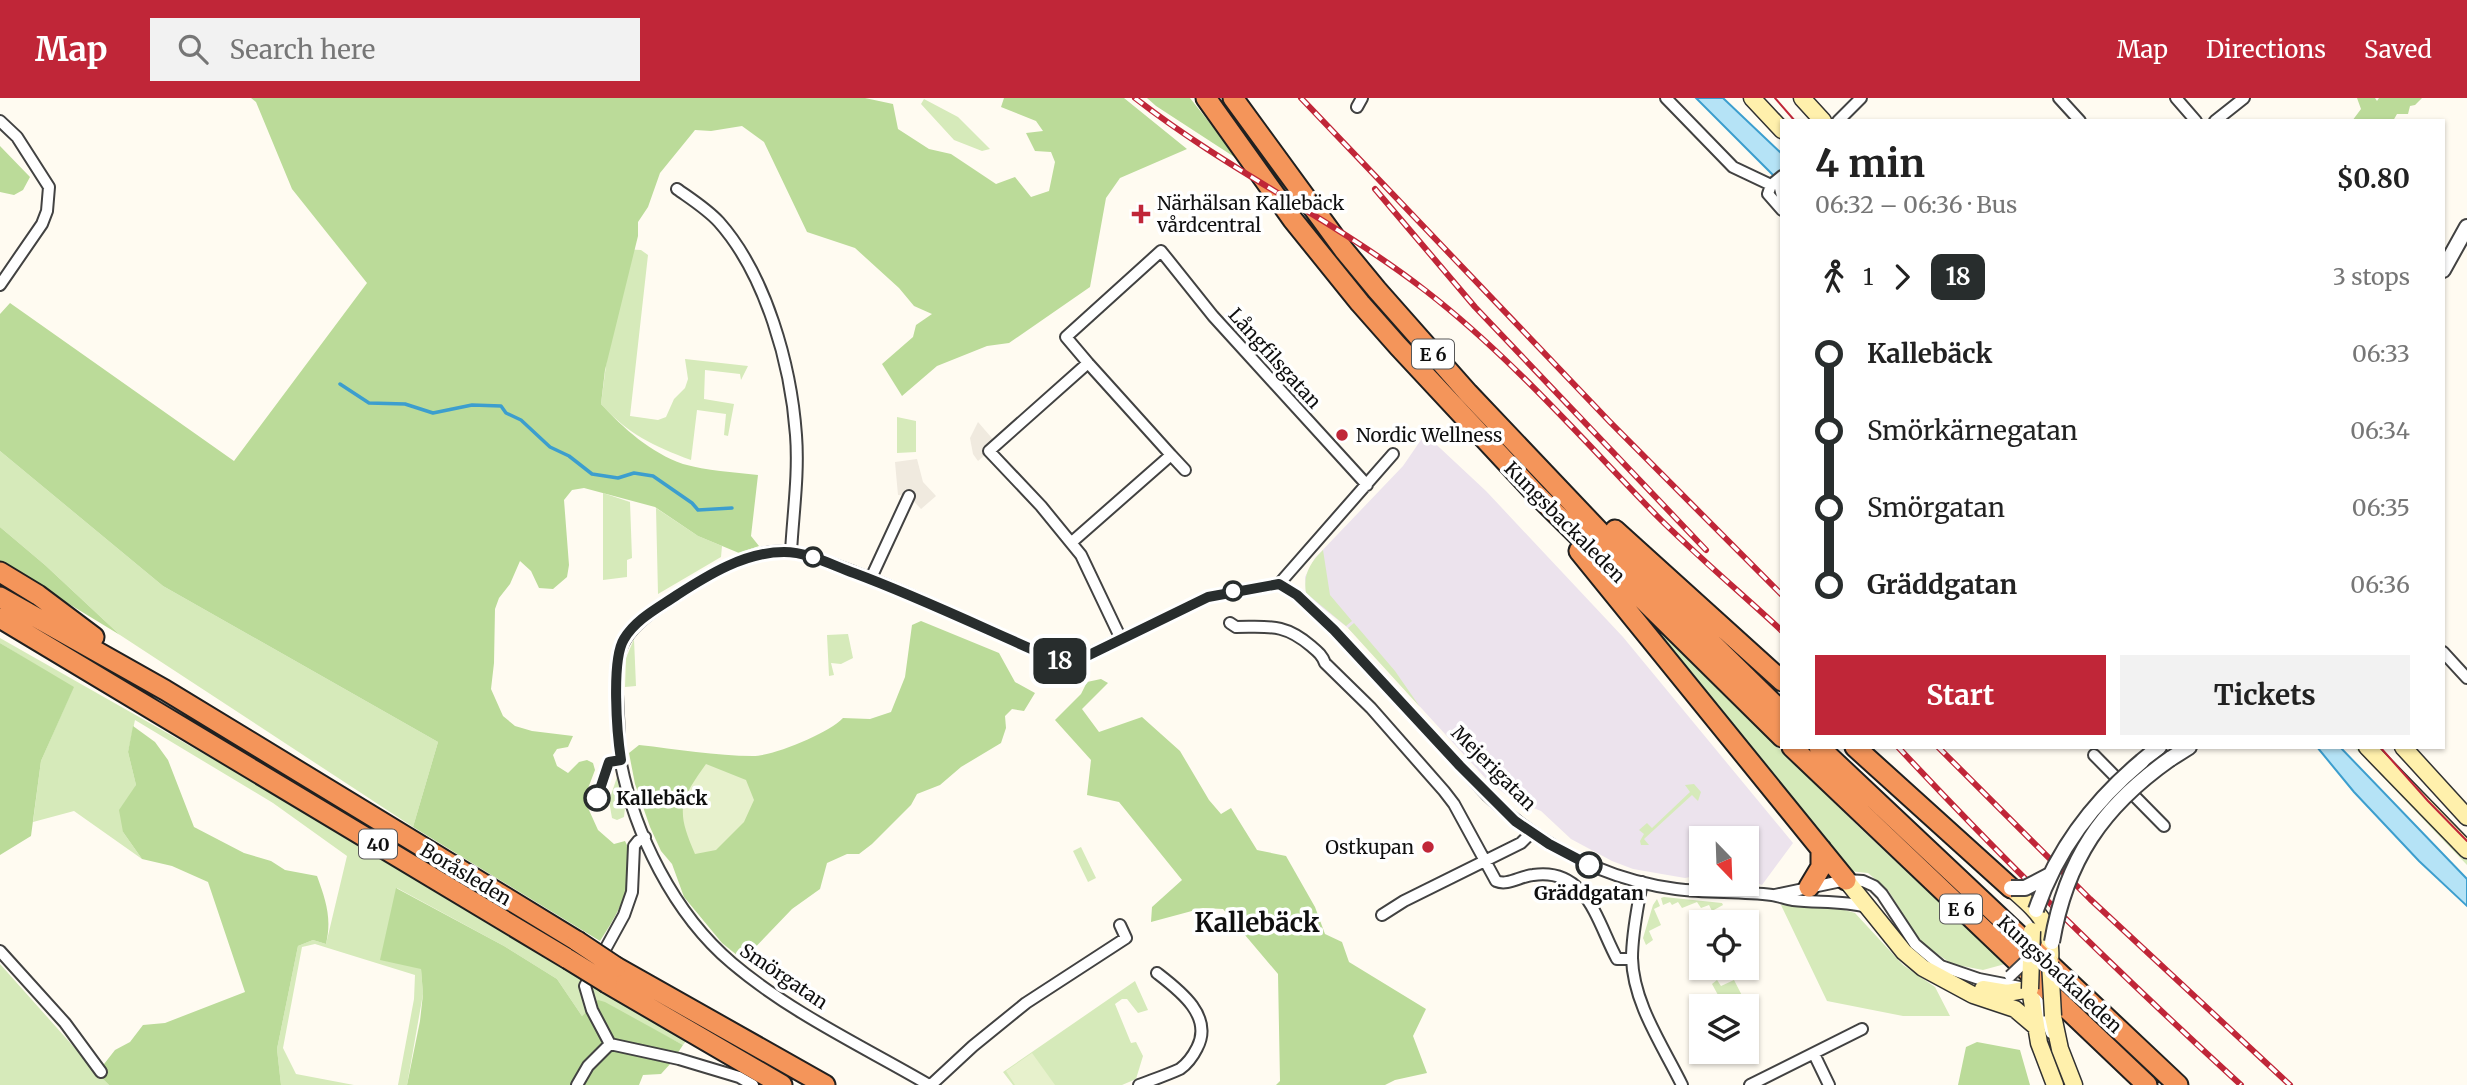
<!DOCTYPE html>
<meta charset="utf-8">
<style>
:root{--surface:#fff;--page:#f2f2f2;--text:#222;--muted:#767676;--accent:#c02638}
body{margin:0;font-family:Merriweather,serif;background:var(--page);color:var(--text);height:100vh;display:flex;flex-direction:column;font-size:26px;white-space:nowrap}
*{box-sizing:border-box;margin:0}
p{font-size:23px;color:var(--muted)}
.icon{flex:none;width:38px;height:38px;fill:none;stroke:currentColor;stroke-width:2;stroke-linecap:round;stroke-linejoin:round}
.map{position:relative;flex:1;overflow:hidden}
.panel{position:absolute;left:1780px;top:21px;width:665px;height:630px;display:flex;flex-direction:column;background:var(--surface);border-radius:0px;box-shadow:0 2px 5px #0004}
.panel>*{flex:none}
.badge{padding:0 14px;border-radius:10px;font-size:24px;line-height:46px}
.needle{width:46px;rotate:157deg}
.fabs{position:absolute;left:1689px;top:728px;display:grid;gap:14px}
.fabs a{display:grid;place-items:center;width:70px;height:70px;border-radius:0px;background:var(--surface);box-shadow:0 2px 5px #0004;font-size:35px}
.map>.badge{position:absolute;translate:-50% -50%;box-shadow:0 0 0 4px #fff}
.legs{display:flex;align-items:center;gap:10px;height:77px;padding:0 35px;font-size:23px}
.legs p{margin-inline-start:auto}
.summary{display:flex;align-items:center;justify-content:space-between;height:119px;padding:0 35px}
h1{font-size:38px;font-weight:700;line-height:52px}
.action{display:flex;gap:14px;margin-top:auto;padding:14px 35px}
.action a{flex:1;height:80px;border-radius:0px;background:var(--accent);color:#fff;font-size:28px;font-weight:700;line-height:80px;text-align:center}
.action a+a{background:var(--page);color:var(--text)}
ul{padding:0 35px;list-style:none}
li{display:flex;align-items:center;gap:24px;height:77px;font-size:26px}
li i{display:grid;place-items:center;width:10px;height:100%;margin:0 9px;background:currentColor}
li i::after{content:'';width:18px;height:18px;margin:-9px;border:5px solid;border-radius:50%;background:var(--surface)}
li p{margin-inline-start:auto}
li:first-child i{background:linear-gradient(#0000 50%,currentColor 0)}
li:last-child i{background:linear-gradient(currentColor 50%,#0000 0)}
header{display:flex;align-items:center;gap:42px;box-sizing:border-box;height:98px;padding:0 35px;background:var(--accent);color:#fff}
header strong{font-size:33px}
nav{display:flex;gap:38px;margin-inline-start:auto;font-size:24px}
.search{width:490px;height:63px;background:var(--page);display:flex;align-items:center;gap:18px;box-sizing:border-box;padding:0 24px;border-radius:0px;color:var(--muted);font-size:26px}
.map>svg:first-child{display:block}
.industrial{fill:#ece3ed}
.green{fill:#d6eaba}
.forest{fill:#bbdb99}
.pitch{fill:#e7f1cc}
.plaza{fill:#f0eadf}
.water{fill:#b5e3f6;stroke:#3c9ece;stroke-width:2}
.lines{fill:none;stroke-linecap:round;stroke-linejoin:round}
.stream{stroke:#3c9ece;stroke-width:3.5}
.minor-casing{stroke:#424242;stroke-width:14}
.tertiary-casing{stroke:#424242;stroke-width:18}
.secondary-casing{stroke:#313131;stroke-width:19}
.motorway-casing{stroke:#202020;stroke-width:23}
.minor{stroke:#fff;stroke-width:10}
.tertiary{stroke:#fff;stroke-width:14}
.secondary{stroke:#fff0ac;stroke-width:16}
.motorway{stroke:#f4955a;stroke-width:19}
.tram{stroke:#c02638;stroke-width:2}
.rail-casing{stroke:#c02638;stroke-width:6}
.rail{stroke:#fff;stroke-width:3.5;stroke-dasharray:10;stroke-linecap:butt}
.minor-bridge-casing{stroke:#424242;stroke-width:14;stroke-linecap:butt}
.tertiary-bridge-casing{stroke:#424242;stroke-width:18;stroke-linecap:butt}
.secondary-bridge-casing{stroke:#313131;stroke-width:19;stroke-linecap:butt}
.motorway-bridge-casing{stroke:#202020;stroke-width:23;stroke-linecap:butt}
.minor-bridge{stroke:#fff;stroke-width:10}
.tertiary-bridge{stroke:#fff;stroke-width:14}
.secondary-bridge{stroke:#fff0ac;stroke-width:16}
.motorway-bridge{stroke:#f4955a;stroke-width:19}
.line-1-casing{stroke:#fff;stroke-width:16}
.line-1{stroke:#282d2d;stroke-width:10}
.poi-dot{fill:#c02638;stroke:#fff;stroke-width:2.5}
.stop-1-dot{fill:#fff;stroke:#282d2d;stroke-width:3.5}
.labels{text-anchor:middle;dominant-baseline:central;stroke-width:7;stroke-linejoin:round;paint-order:stroke}
.shield{fill:#fff;stroke:#575757;stroke-width:2}
.shield-label{font-size:18px;font-weight:bold;fill:#0f0f0f}
.poi-label{font-size:19px;fill:#0f0f0f;stroke:#fff;text-anchor:start}
.street-label{font-size:19px;fill:#0f0f0f;stroke:#fff}
.stop-label{font-size:19px;font-weight:bold;fill:#0f0f0f;stroke:#fff;text-anchor:start}
.district-label{font-size:26px;font-weight:bold;fill:#0f0f0f;stroke:#fff}
</style>
<header>
<strong>Map</strong>
<div class="search"><svg class="icon" aria-label="search" viewBox="0 0 24 24"><circle cx="10" cy="10" r="6"/><path d="M15 15l6 6"/></svg>Search here</div>
<nav><a>Map</a><a>Directions</a><a>Saved</a></nav>
</header>
<div class="map">
<svg width="2467" height="987" viewBox="0 0 2467 987">
<rect width="100%" height="100%" fill="#fffbf1"/>
<path class="industrial" d="M 1425,336 L 1486,393 L 1623,539 L 1793,745 L 1762,787 L 1747,781 L 1746,740 L 1701,740 L 1701,777 L 1685,780 L 1633,771 L 1612,763 L 1571,741 L 1541,713 L 1513,702 L 1488,683 L 1348,530 L 1309,499 L 1306,495 L 1305,479 L 1315,460 L 1403,368 Z"/>
<path class="green" d="M 924,1 L 958,19 L 990,51 L 982,53 L 954,42 L 921,6 Z
M 621,151 L 641,152 L 648,157 L 630,318 L 658,322 L 666,319 L 674,301 L 685,290 L 688,281 L 685,261 L 748,268 L 741,282 L 740,276 L 705,272 L 704,301 L 734,306 L 728,338 L 724,337 L 726,316 L 697,312 L 691,362 C 653,348 628,336 601,306 Z
M 897,319 L 916,323 L 916,354 L 897,355 Z
M 0,353 L 163,488 L 438,644 L 413,729 L 120,537 L 45,467 L 0,429 Z
M 603,395 L 630,404 L 632,460 L 627,462 L 627,479 L 603,482 Z
M 656,410 L 698,438 L 722,448 L 721,459 L 658,496 Z
M 1323,452 L 1330,497 L 1352,523 L 1346,528 L 1306,495 C 1303,476 1310,465 1323,452 Z
M 1634,509 L 1858,728 L 2005,866 L 1983,872 L 1952,866 L 1921,845 L 1888,792 L 1868,775 L 1849,773 Z
M 1354,525 L 1395,573 L 1420,609 L 1348,530 Z
M 848,536 L 853,560 L 841,566 L 831,565 L 834,577 L 829,578 L 827,537 Z
M 0,540 L 301,711 L 601,893 L 686,943 L 683,947 L 598,903 L 582,918 L 557,881 L 504,848 L 397,790 L 421,871 L 423,896 L 407,987 L 398,987 L 414,901 L 415,877 L 315,846 L 302,849 L 283,950 L 296,976 L 354,987 L 281,987 L 277,951 L 298,848 L 313,842 L 326,846 L 347,758 L 273,705 L 135,622 L 128,654 L 136,687 L 123,734 L 142,761 L 74,713 L 33,724 L 41,663 L 73,590 L 0,545 Z
M 634,541 L 636,588 L 625,589 L 626,560 Z
M 2354,649 L 2359,649 L 2467,762 L 2467,767 Z
M 618,676 L 626,701 L 624,719 L 617,722 L 612,720 L 609,703 Z
M 1694,686 L 1701,694 L 1698,703 L 1692,697 L 1644,741 L 1649,747 L 1641,747 L 1640,743 L 1644,736 L 1639,732 L 1647,725 L 1652,730 L 1690,694 L 1685,687 Z
M 1081,749 L 1096,780 L 1088,784 L 1073,753 Z
M 1664,799 L 1722,805 L 1723,807 L 1712,813 L 1709,807 L 1701,810 L 1697,804 L 1682,810 L 1678,804 L 1672,807 L 1670,804 L 1663,807 L 1661,800 Z
M 1657,801 L 1660,808 L 1654,811 L 1661,827 L 1649,833 L 1653,842 L 1646,847 L 1643,840 L 1653,807 Z
M 1781,807 L 1841,811 L 1855,815 L 1903,867 L 1935,889 L 1950,918 L 1903,918 L 1827,903 Z
M 0,866 L 97,975 L 109,987 L 0,987 Z
M 1717,882 L 1721,888 L 1734,882 L 1751,915 L 1747,918 L 1746,908 L 1724,908 L 1712,886 Z
M 1135,883 L 1148,912 L 1138,915 L 1127,901 L 1122,901 L 1115,906 L 1131,945 L 1136,944 L 1143,958 L 1136,981 L 1122,987 L 1013,987 L 1003,974 Z"/>
<path class="forest" d="M 251,0 L 865,0 L 893,6 L 898,31 L 929,51 L 951,56 L 996,86 L 1015,79 L 1031,99 L 1049,93 L 1055,64 L 1051,54 L 1035,53 L 1026,35 L 1043,33 L 1036,23 L 1001,9 L 1004,0 L 1124,0 L 1187,51 L 1120,80 L 1106,100 L 1090,189 L 1009,245 L 987,248 L 937,268 L 902,298 L 882,266 L 913,239 L 916,227 L 932,216 L 914,208 L 899,190 L 855,150 L 807,134 L 764,44 L 742,28 L 711,33 L 695,32 L 660,75 L 648,109 L 638,124 L 638,138 L 605,272 L 601,306 C 623,330 651,355 683,366 C 707,373 733,374 758,377 L 751,438 L 759,448 L 739,455 L 698,438 L 655,409 L 584,390 L 572,392 L 564,402 L 569,467 L 567,479 L 553,491 L 539,490 L 531,473 L 520,463 L 510,486 L 499,500 L 495,511 L 494,565 L 491,591 L 503,618 L 515,628 L 532,633 L 573,638 L 568,649 L 557,651 L 553,657 L 557,668 L 568,675 L 579,664 L 587,662 L 593,665 L 595,672 L 584,701 L 598,732 L 614,746 L 625,743 C 643,774 617,817 600,843 L 413,729 L 438,644 L 163,488 L 0,353 L 0,216 L 10,205 L 234,363 L 367,185 L 292,91 L 256,4 Z
M 1147,0 L 1190,0 L 1239,62 L 1156,8 Z
M 2357,0 L 2375,0 L 2377,3 L 2379,0 L 2422,0 L 2415,7 L 2410,8 L 2408,16 L 2397,16 L 2393,23 L 2352,23 L 2361,11 Z
M 0,48 L 30,79 L 23,92 L 14,97 L 0,94 Z
M 0,429 L 45,467 L 120,537 L 0,464 Z
M 921,523 L 999,555 L 1015,584 L 1035,595 L 1024,613 L 1012,611 L 1005,618 L 1006,630 L 1001,645 L 961,669 L 940,687 L 917,696 L 911,707 L 872,746 L 859,756 L 847,756 L 827,765 L 820,791 L 792,811 L 743,862 L 722,845 L 684,799 L 672,766 L 661,753 L 650,729 L 635,686 L 629,655 L 639,647 C 676,651 716,658 753,658 C 774,658 829,635 843,620 L 870,621 L 891,614 L 905,579 L 912,527 Z
M 0,545 L 74,589 L 41,663 L 31,738 L 0,757 Z
M 1101,581 L 1108,585 L 1082,611 L 1099,634 L 1142,619 L 1180,653 L 1209,702 L 1221,716 L 1231,710 L 1257,752 L 1286,758 L 1315,809 L 1325,836 L 1342,844 L 1349,864 L 1426,911 L 1413,938 L 1427,975 L 1395,982 L 1385,987 L 1276,987 L 1280,983 L 1278,876 L 1223,811 L 1203,810 L 1151,824 L 1152,809 L 1182,782 L 1119,704 L 1087,697 L 1091,662 L 1055,622 L 1081,596 L 1087,584 Z
M 133,628 L 155,644 L 168,662 L 194,729 L 244,755 L 271,763 L 285,772 L 317,778 C 326,803 332,820 326,846 L 313,842 L 298,848 L 277,951 L 281,987 L 109,987 L 97,975 L 115,952 L 130,944 L 143,927 L 165,925 L 245,894 L 208,784 L 172,768 L 142,761 L 123,734 L 119,712 L 136,687 L 128,654 Z
M 396,790 L 504,848 L 557,881 L 582,918 L 598,902 L 605,904 L 683,947 L 671,965 L 661,976 L 643,977 L 639,987 L 407,987 L 420,923 L 423,896 L 421,871 L 380,862 Z
M 1977,944 L 2020,952 L 2030,987 L 1958,987 L 1966,949 Z"/>
<path class="pitch" d="M 706,666 L 746,682 L 754,702 L 744,724 L 716,752 L 695,756 C 676,712 679,704 706,666 Z
M 1032,955 L 1055,987 L 1015,987 L 1006,973 Z"/>
<path class="plaza" d="M 978,324 L 997,346 L 978,363 L 973,356 L 970,340 Z
M 917,361 L 923,384 L 936,398 L 921,411 L 909,398 L 898,397 L 895,364 Z"/>
<path class="water" d="M 1696,0 L 1723,0 L 1781,55 L 1781,85 Z
M 2317,649 L 2340,649 L 2467,781 L 2467,808 L 2419,763 L 2354,694 Z"/>
<g class="lines">
<path class="stream" d="M 340,286 L 369,305 L 405,306 L 433,315 L 472,307 L 501,308 L 506,315 L 521,322 L 550,349 L 569,358 L 592,376 L 618,380 L 634,375 L 653,378 L 692,405 L 698,412 L 732,410"/>
<g class="minor-casing">
<path id="minor" d="M 1666,0 L 1733,69 L 1771,87
M 2059,0 L 2080,23
M 2176,0 L 2196,23
M 1357,9 L 1362,0
M 0,23 L 17,39 L 49,89 L 47,113 L 42,126 L 0,187
M 1838,23 L 1861,0
M 2215,23 L 2244,0
M 1782,78 L 1771,87 L 1768,96 L 1782,112
M 1778,82 L 1782,98
M 677,91 C 691,101 707,111 719,124 C 766,177 791,267 796,337 C 799,376 793,416 791,454
M 1088,265 L 1066,239 L 1161,153 L 1213,218 L 1367,387
M 1072,444 L 1171,357 L 1185,372
M 871,480 L 909,398
M 1279,486 L 1297,497 L 1334,532 L 1488,698 C 1541,748 1603,781 1676,791 C 1708,795 1740,793 1772,797 C 1779,798 1786,801 1793,802 C 1818,805 1842,802 1867,809
M 1230,525 L 1236,529 C 1269,529 1284,525 1311,548 C 1318,554 1322,557 1325,565 L 1371,610 L 1444,693 L 1454,706 L 1496,783 C 1508,788 1520,778 1533,777 C 1587,769 1597,824 1617,861 L 1632,861
M 1121,541 L 1081,457 L 1041,408 L 989,353 L 1088,265 L 1171,357
M 2443,554 L 2467,580
M 2094,657 L 2164,728
M 1642,784 C 1638,809 1632,834 1632,860 C 1633,905 1663,948 1682,987
M 1775,797 L 1846,782 L 1863,783 L 1874,788 L 1882,796 L 1915,846 L 1941,868 L 1979,881 L 2030,891 L 2041,908 L 2051,935
M 1382,817 L 1404,803 L 1521,745 L 1531,735
M 0,853 L 65,925 L 101,974
M 610,946 L 592,912 L 585,888 L 624,817 L 632,794 L 634,748 L 638,743 L 645,739
M 610,946 L 679,961 L 739,979 L 753,987
M 1814,956 L 1829,987
M 577,987 L 588,968 L 610,946
M 929,987 C 864,949 791,915 732,865 C 674,816 634,735 620,661 C 618,647 619,632 618,618 C 616,565 609,543 658,510 C 692,487 746,449 789,454 C 813,457 834,467 856,475 C 925,501 991,534 1059,563 L 1075,563 L 1208,499 L 1279,486 L 1393,356
M 931,987 L 973,948 L 1026,905 L 1126,840 L 1120,827
M 1139,987 C 1152,982 1167,977 1180,971 C 1187,966 1193,958 1197,950 C 1214,918 1179,892 1157,875
M 1750,987 L 1862,931"/>
</g>
<g class="tertiary-casing">
<path id="tertiary" d="M 2443,172 L 2467,129
M 2170,661 L 2189,649
M 2142,663 L 2159,649"/>
</g>
<g class="secondary-casing">
<path id="secondary" d="M 1752,0 L 1782,32
M 1802,0 L 1823,23
M 2367,649 L 2467,752
M 2403,649 L 2467,719
M 1846,782 L 1904,854 L 1923,870 L 1973,897 L 2015,911 L 2035,928
M 2011,790 C 2039,815 2053,825 2050,864
M 1983,891 L 2007,895 L 2030,891 L 2039,945 L 2055,987
M 2053,918 L 2060,951 L 2074,987"/>
</g>
<g class="motorway-casing">
<path id="motorway" d="M 1206,0 L 1293,122 L 1360,205 L 1398,248 L 1536,396 L 1782,639
M 1233,0 L 1344,152 L 1377,192 L 1468,295 L 1617,452 L 1782,614
M 1615,432 L 1782,583
M 1579,453 L 1846,782
M 0,474 L 38,497 L 94,539
M 0,499 L 165,592 L 577,843
M 0,520 L 568,861
M 1792,649 L 2147,987
M 1819,649 L 2178,987
M 1855,649 L 2011,790
M 1809,789 L 1821,769 L 1821,751
M 616,869 L 825,987
M 607,885 L 782,987"/>
</g>
<use href="#minor" class="minor"/>
<use href="#tertiary" class="tertiary"/>
<use href="#secondary" class="secondary"/>
<use href="#motorway" class="motorway"/>
<path class="tram" d="M 1775,0 L 1795,23
M 2380,649 L 2428,703 L 2467,743"/>
<g class="rail-casing">
<path id="rail" d="M 1135,0 C 1227,72 1333,121 1426,193 C 1511,259 1582,341 1657,418 C 1697,458 1740,494 1782,533
M 1301,0 L 1610,324 L 1782,497
M 1375,91 L 1475,209 L 1706,452
M 1898,649 C 2008,767 2122,878 2241,987
M 1938,649 L 2090,801 L 2290,987"/>
</g>
<use href="#rail" class="rail"/>
<g class="minor-bridge-casing">
<path id="minor-bridge" d="M 2010,878 L 2029,860"/>
</g>
<g class="tertiary-bridge-casing">
<path id="tertiary-bridge" d="M 2011,790 L 2025,790 L 2050,777
M 2036,812 C 2057,751 2093,704 2142,663
M 2052,844 C 2066,762 2102,709 2170,661"/>
</g>
<g class="secondary-bridge-casing">
<path id="secondary-bridge" d="M 2050,864 L 2053,918
M 2030,891 L 2032,833"/>
</g>
<g class="motorway-bridge-casing">
<path id="motorway-bridge" d="M 577,843 L 616,869
M 568,861 L 607,885"/>
</g>
<use href="#minor-bridge" class="minor-bridge"/>
<use href="#tertiary-bridge" class="tertiary-bridge"/>
<use href="#secondary-bridge" class="secondary-bridge"/>
<use href="#motorway-bridge" class="motorway-bridge"/>
</g>
<g class="lines">
<g class="line-1-casing">
<path id="line-1" d="M 597,700 L 609,664 L 621,662 C 617,636 611,562 624,541 C 636,521 658,510 677,497 C 708,477 745,454 784,454 C 808,454 832,467 854,475 C 924,501 991,534 1059,563 L 1075,562 L 1089,557 L 1208,499 L 1279,486 L 1297,497 L 1334,532 L 1460,668 L 1515,723 L 1549,746 L 1589,767"/>
</g>
<use href="#line-1" class="line-1"/>
</g>
<g class="poi-dot">
<path d="M1137.5 105.5h7v7h7v7h-7v7h-7v-7h-7v-7h7z"/>
<circle cx="1342" cy="337" r="7"/>
<circle cx="1428" cy="749" r="7"/>
</g>
<g class="stop-1-dot">
<circle cx="813" cy="459" r="9"/>
<circle cx="1233" cy="493" r="9"/>
<circle cx="597" cy="700" r="12"/>
<circle cx="1589" cy="767" r="12"/>
</g>
<g class="labels">
<g class="shield">
<rect x="1412" y="241.5" width="42" height="29" rx="5"/>
<rect x="359" y="731.5" width="38" height="29" rx="5"/>
<rect x="1940" y="796.5" width="42" height="29" rx="5"/>
</g>
<g class="shield-label">
<text x="1433" y="256">E 6</text>
<text x="378" y="746">40</text>
<text x="1961" y="811">E 6</text>
</g>
<g class="poi-label">
<text x="1157" y="105">Närhälsan Kallebäck<tspan x="1157" dy="22">vårdcentral</tspan></text>
<text x="1356" y="337">Nordic Wellness</text>
<text x="1414" y="749" text-anchor="end">Ostkupan</text>
</g>
<g class="street-label">
<text transform="translate(1275 260) rotate(48)">Långfilsgatan</text>
<text transform="translate(1565 424) rotate(45)">Kungsbackaleden</text>
<text transform="translate(1494 670) rotate(45)">Mejerigatan</text>
<text transform="translate(466 776) rotate(31)">Boråsleden</text>
<text transform="translate(2060 876) rotate(43)">Kungsbackaleden</text>
<text transform="translate(784 878) rotate(34)">Smörgatan</text>
</g>
<g class="stop-label">
<text x="616" y="700">Kallebäck</text>
<text x="1589" y="795" text-anchor="middle">Gräddgatan</text>
</g>
<g class="district-label">
<text x="1257" y="824">Kallebäck</text>
</g>
</g>
</svg>
<div class="fabs">
<a><svg class="needle" viewBox="-14 -14 28 28"><path d="M0-13l5 13h-10z" fill="#e53935"/><path d="M0 13l5-13h-10z" fill="#767676"/></svg></a>
<a><svg class="icon" aria-label="locate" viewBox="0 0 24 24"><circle cx="12" cy="12" r="6"/><path d="M12 2v4M12 18v4M2 12h4M18 12h4"/></svg></a>
<a><svg class="icon" aria-label="layers" viewBox="0 0 24 24"><path d="M12 4l9 5-9 5-9-5zM3 14l9 5 9-5"/></svg></a>
</div>
<b class="badge" style="left:1060px;top:563px;background:#282d2d;color:#fff">18</b>
<section class="panel">
<div class="summary"><div><h1>4 min</h1><p>06:32 – 06:36 · Bus</p></div><b>$0.80</b></div>
<div class="legs"><svg class="icon" aria-label="walk" viewBox="0 0 24 24"><circle cx="13" cy="4" r="2"/><path d="M13 8l-2 6 4 7M11 14l-3 7M7 12l3-4h3l4 4"/></svg>1<svg class="icon" aria-label="forward" viewBox="0 0 24 24"><path d="M9 5l7 7-7 7"/></svg><b class="badge" style="background:#282d2d;color:#fff">18</b><p>3 stops</p></div>
<ul>
<li><i style="color:#282d2d"></i><b>Kallebäck</b><p>06:33</p></li>
<li><i style="color:#282d2d"></i><span>Smörkärnegatan</span><p>06:34</p></li>
<li><i style="color:#282d2d"></i><span>Smörgatan</span><p>06:35</p></li>
<li><i style="color:#282d2d"></i><b>Gräddgatan</b><p>06:36</p></li>
</ul>
<div class="action"><a>Start</a><a>Tickets</a></div>
</section>
</div>
